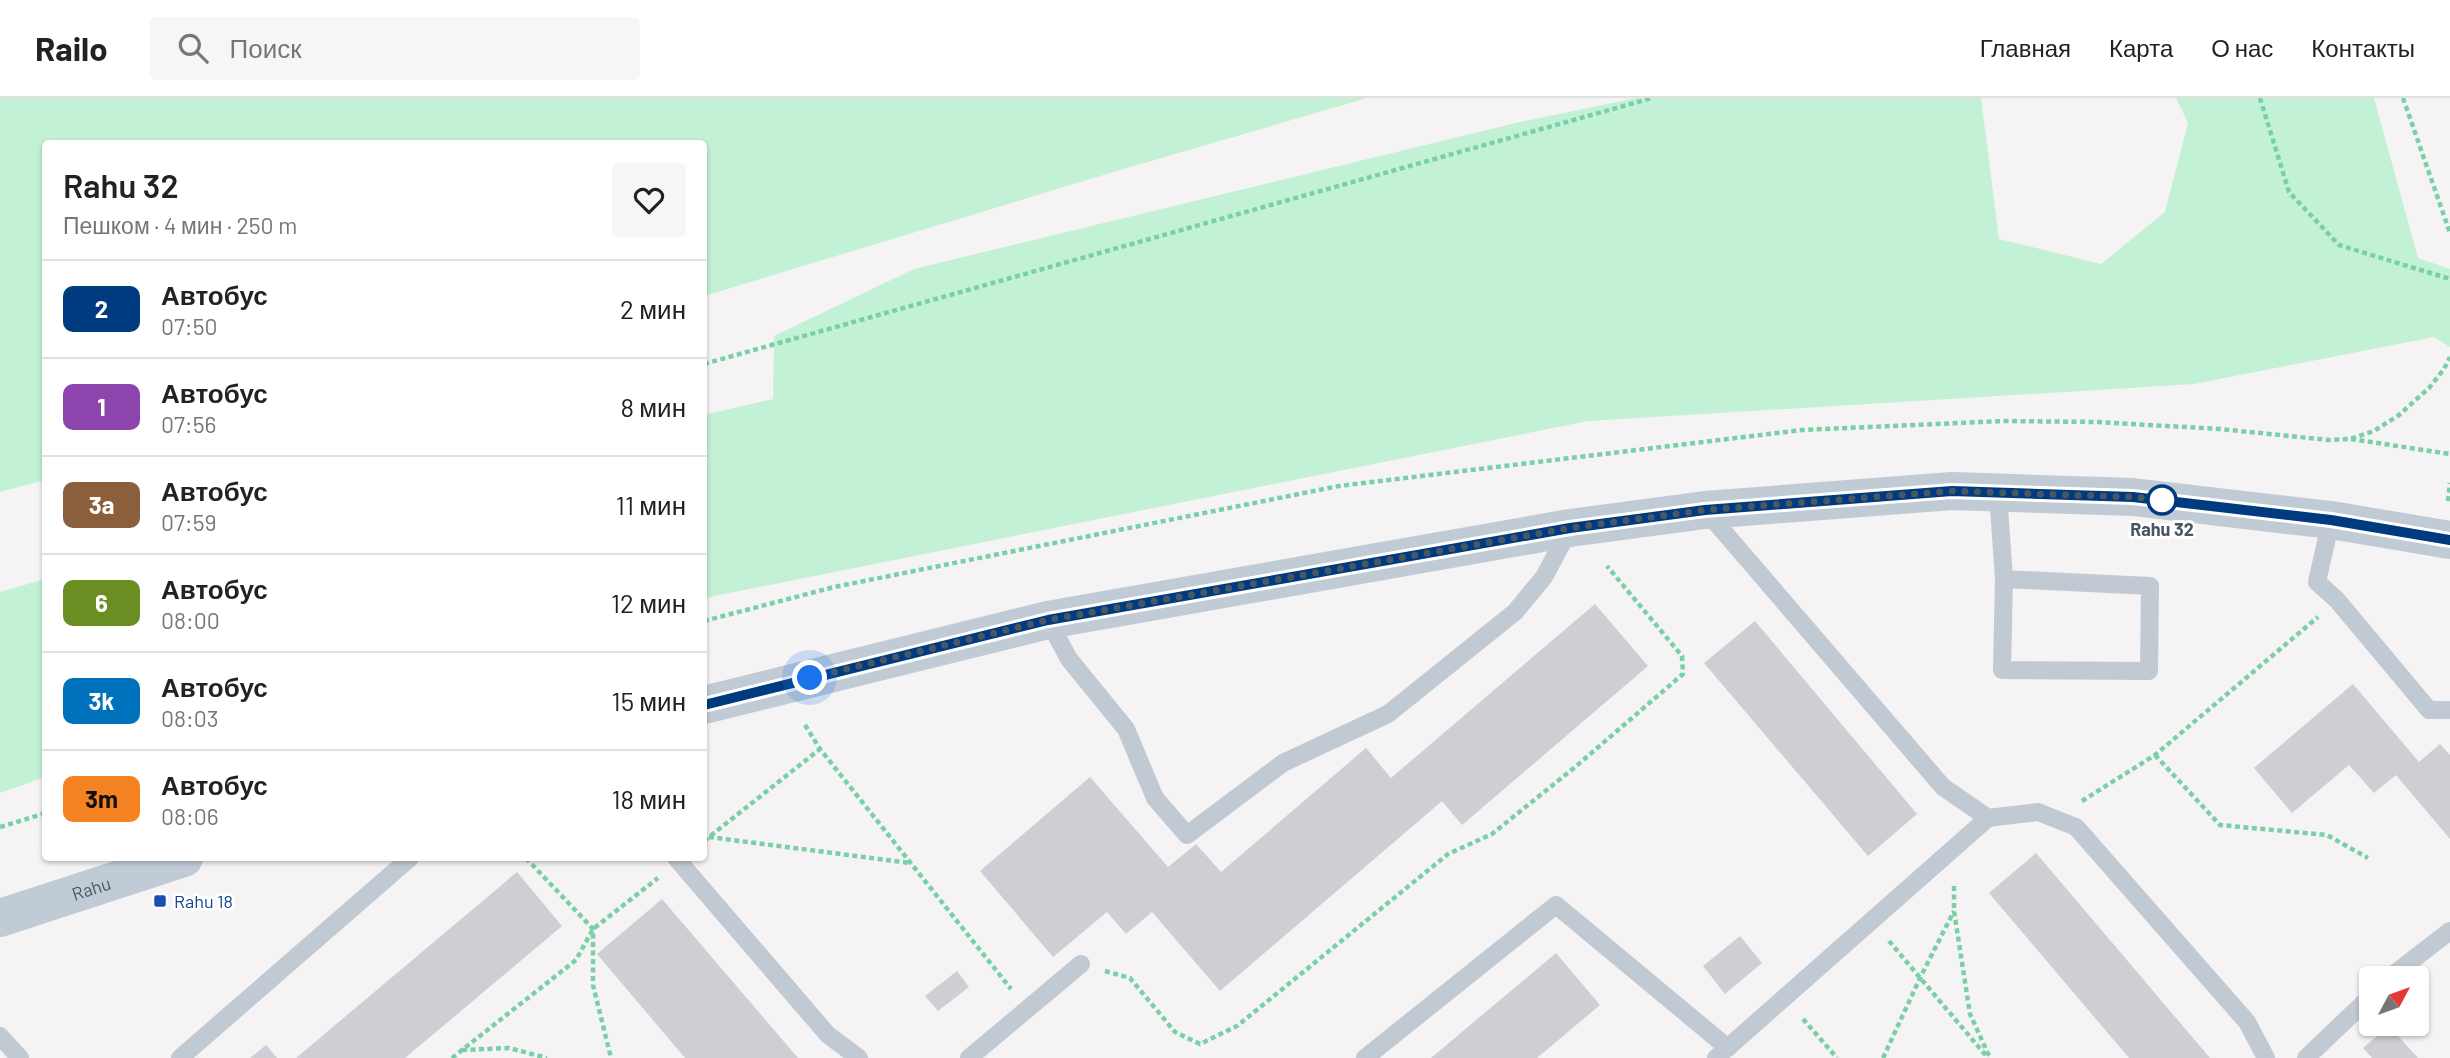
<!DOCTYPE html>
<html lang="ru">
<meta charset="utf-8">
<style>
:root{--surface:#fff;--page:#f6f6f6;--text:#222;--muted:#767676;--line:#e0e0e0}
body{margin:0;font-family:Barlow,sans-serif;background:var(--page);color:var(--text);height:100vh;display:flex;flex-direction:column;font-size:26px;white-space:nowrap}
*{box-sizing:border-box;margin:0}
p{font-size:23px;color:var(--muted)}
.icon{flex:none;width:38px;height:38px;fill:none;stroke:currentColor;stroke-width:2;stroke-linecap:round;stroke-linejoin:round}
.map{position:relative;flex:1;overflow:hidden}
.details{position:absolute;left:42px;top:42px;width:665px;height:721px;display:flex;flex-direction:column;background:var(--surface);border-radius:7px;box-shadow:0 2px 5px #0004}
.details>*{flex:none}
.badge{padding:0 14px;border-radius:10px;font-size:24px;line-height:46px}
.needle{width:46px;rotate:49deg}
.controls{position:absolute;left:2359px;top:868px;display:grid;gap:14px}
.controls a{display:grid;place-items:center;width:70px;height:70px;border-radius:7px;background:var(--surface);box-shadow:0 2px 5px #0004;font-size:35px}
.you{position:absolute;width:35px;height:35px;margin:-18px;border:5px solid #fff;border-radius:50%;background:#1a73e8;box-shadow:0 0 0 10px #1a73e833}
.map>.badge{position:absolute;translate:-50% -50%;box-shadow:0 0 0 4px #fff}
.round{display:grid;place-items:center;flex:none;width:74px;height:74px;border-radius:7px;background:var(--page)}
.headline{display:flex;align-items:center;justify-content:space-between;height:119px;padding:0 21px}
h1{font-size:33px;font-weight:600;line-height:52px}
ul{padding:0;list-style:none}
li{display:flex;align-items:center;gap:21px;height:98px;padding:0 21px;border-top:2px solid var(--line)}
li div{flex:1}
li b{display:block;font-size:26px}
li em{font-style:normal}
li .badge{min-width:77px;font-weight:700;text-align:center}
header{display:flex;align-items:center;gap:42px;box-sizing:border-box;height:98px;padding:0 35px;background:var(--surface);border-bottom:2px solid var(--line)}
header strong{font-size:33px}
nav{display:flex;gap:38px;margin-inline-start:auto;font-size:24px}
.search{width:490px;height:63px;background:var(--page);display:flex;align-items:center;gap:18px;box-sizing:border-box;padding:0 24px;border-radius:7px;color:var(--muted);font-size:26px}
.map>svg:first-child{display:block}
.green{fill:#c3f1d5}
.building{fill:#cdcfd5}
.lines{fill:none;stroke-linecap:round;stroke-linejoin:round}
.path{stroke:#7ad0a6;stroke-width:4.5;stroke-dasharray:5 3.5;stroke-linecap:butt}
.lane{stroke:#c1cad2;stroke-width:18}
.secondary{stroke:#c1cbd6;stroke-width:38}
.line-casing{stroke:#fff;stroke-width:16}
.line{stroke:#003b80;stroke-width:10}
.walk{stroke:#4a5661;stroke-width:7;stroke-dasharray:0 12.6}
.stop-dot{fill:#fff;stroke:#003b80;stroke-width:3.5}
.transit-dot{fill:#1a4fb4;stroke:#fff;stroke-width:2.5}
.labels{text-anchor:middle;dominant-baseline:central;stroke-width:6;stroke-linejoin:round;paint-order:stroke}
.stop-label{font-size:18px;font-weight:bold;fill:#4a5661;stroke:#fff}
.street-label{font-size:18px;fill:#4a5661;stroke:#fff}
.transit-label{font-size:18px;fill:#164399;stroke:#fff;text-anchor:start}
</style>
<header>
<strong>Railo</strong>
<div class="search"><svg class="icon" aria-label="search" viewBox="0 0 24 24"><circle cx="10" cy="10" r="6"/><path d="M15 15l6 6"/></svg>Поиск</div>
<nav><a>Главная</a><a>Карта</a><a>О нас</a><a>Контакты</a></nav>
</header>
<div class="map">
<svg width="2450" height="960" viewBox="0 0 2450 960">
<rect width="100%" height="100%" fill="#f5f3f3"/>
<path class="green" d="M 0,0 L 1367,0 L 1120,72 L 704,198 L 704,46 L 46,46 L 45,382 L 0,394 Z
M 1636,0 L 1981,0 L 1999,141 L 2101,166 L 2165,114 L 2188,25 L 2176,0 L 2374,0 L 2418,160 L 2450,171 L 2450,249 L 2434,239 L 2194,286 L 1588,323 L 704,500 L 704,317 L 773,301 L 774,238 L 914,171 L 1520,24 Z
M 45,481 L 45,679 L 0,695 L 0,494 Z"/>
<path class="building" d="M 1595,506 L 1648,568 L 1462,727 L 1442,703 L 1220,893 L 1152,814 L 1126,836 L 1107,814 L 1053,859 L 980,773 L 1090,679 L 1168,769 L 1196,746 L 1221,774 L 1366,650 L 1391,680 Z
M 1755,523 L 1917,716 L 1868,758 L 1704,565 Z
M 2353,586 L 2419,664 L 2440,646 L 2450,657 L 2450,741 L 2396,677 L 2374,695 L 2349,667 L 2292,715 L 2254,670 Z
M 2036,755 L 2210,960 L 2129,960 L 1989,795 Z
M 517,774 L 562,828 L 405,960 L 296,960 Z
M 662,801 L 798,960 L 685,960 L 597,856 Z
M 1740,838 L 1762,865 L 1725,896 L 1703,868 Z
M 1556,855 L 1600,907 L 1537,960 L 1431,960 Z
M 957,873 L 969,889 L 938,913 L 925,898 Z
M 2389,928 L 2418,960 L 2372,960 L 2363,950 Z
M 266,947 L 277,960 L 250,960 Z"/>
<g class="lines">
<path class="path" d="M 2260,0 L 2289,94 L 2339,147 L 2450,181
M 2403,0 L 2450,135
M 704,266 L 1652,0
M 2351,341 L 2450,356
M 2448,403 L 2450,385
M 704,523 L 834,489 L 1339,388 L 1802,332 L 2003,323 L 2097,324 L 2220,331 L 2329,342 L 2350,341 L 2374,333 L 2399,317 L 2429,290 L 2444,271 L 2450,259
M 805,627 L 820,651 L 1011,891
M 2155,657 L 2220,727 L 2327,737 L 2368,760
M 2082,703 L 2155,657 L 2318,519
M 0,729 L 46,715
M 709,739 L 910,765
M 704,743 L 820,651
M 526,760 L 593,831 L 593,887 L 611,960
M 1954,788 L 1954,813 L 1970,916 L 1990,960
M 1889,843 L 1988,960
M 1105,873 L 1130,880 L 1175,934 L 1200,946 L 1237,928 L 1448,756 L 1492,736 L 1574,670 L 1683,576 L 1682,558 L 1607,468
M 1803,921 L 1837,960
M 462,952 L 509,950 L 547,960
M 452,960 L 576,862 L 593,831 L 658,780
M 1883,960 L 1920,880 L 1954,813"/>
<path class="lane" d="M 1998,395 L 2004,481 L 2002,572 L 2149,573 L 2150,488 L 2004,481
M 1705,412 L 1943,689 L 1988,720 L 2038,714 L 2076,729 L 2247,924 L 2266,960
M 2331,422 L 2317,484 L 2337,502 L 2429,612 L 2450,612
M 1048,522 L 1069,561 L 1126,631 L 1155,700 L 1187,737 L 1283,665 L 1388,616 L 1515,514 L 1544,479 L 1569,432
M 676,760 L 828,937 L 859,960
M 2389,880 L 2450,833
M 0,938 L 20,960
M 180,960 L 410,760
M 969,960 L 1081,866
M 1365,960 L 1556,807 L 1728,950
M 1716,960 L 1988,720
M 2306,960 L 2371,898"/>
<g class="secondary">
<path d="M 704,607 L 1048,522 L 1570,430 L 1705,412 L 1952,393 L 2133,399 L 2331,422 L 2450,442"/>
<path id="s1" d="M 0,820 L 184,760"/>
</g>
</g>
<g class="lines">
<g class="line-casing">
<path id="line" d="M 704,607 L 1048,522 L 1570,430 L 1705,412 L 1952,393 L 2133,399 L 2331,422 L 2450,442"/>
</g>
<use href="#line" class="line"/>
<path class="walk" d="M 810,580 L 1048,522 L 1570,430 L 1705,412 L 1952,393 L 2133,399 L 2162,402"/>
</g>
<circle class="stop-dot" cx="2162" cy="402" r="14"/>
<rect class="transit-dot" x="153" y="796" width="14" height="14" rx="3.5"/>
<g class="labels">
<g class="stop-label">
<text x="2162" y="431">Rahu 32</text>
</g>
<g class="street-label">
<text stroke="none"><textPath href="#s1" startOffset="96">Rahu</textPath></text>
</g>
<g class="transit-label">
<text x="174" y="803">Rahu 18</text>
</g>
</g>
</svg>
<div class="controls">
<a><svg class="needle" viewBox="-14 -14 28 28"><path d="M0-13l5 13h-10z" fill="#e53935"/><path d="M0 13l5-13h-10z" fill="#767676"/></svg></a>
</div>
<div class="you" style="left:810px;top:580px"></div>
<section class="details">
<div class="headline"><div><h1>Rahu 32</h1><p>Пешком · 4 мин · 250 m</p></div><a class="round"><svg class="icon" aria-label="heart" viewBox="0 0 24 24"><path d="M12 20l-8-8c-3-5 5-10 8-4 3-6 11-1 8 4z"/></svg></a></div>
<ul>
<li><span class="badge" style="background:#003b80;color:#fff">2</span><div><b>Автобус</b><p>07:50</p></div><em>2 мин</em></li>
<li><span class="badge" style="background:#8e44ad;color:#fff">1</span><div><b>Автобус</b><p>07:56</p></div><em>8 мин</em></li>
<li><span class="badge" style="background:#8b5e3c;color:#fff">3a</span><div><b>Автобус</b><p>07:59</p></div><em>11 мин</em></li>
<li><span class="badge" style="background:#6b8e23;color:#fff">6</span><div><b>Автобус</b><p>08:00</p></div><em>12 мин</em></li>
<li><span class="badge" style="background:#0072bc;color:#fff">3k</span><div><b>Автобус</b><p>08:03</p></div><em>15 мин</em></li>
<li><span class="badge" style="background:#f58220;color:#111">3m</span><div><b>Автобус</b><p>08:06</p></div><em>18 мин</em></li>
</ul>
</section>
</div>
